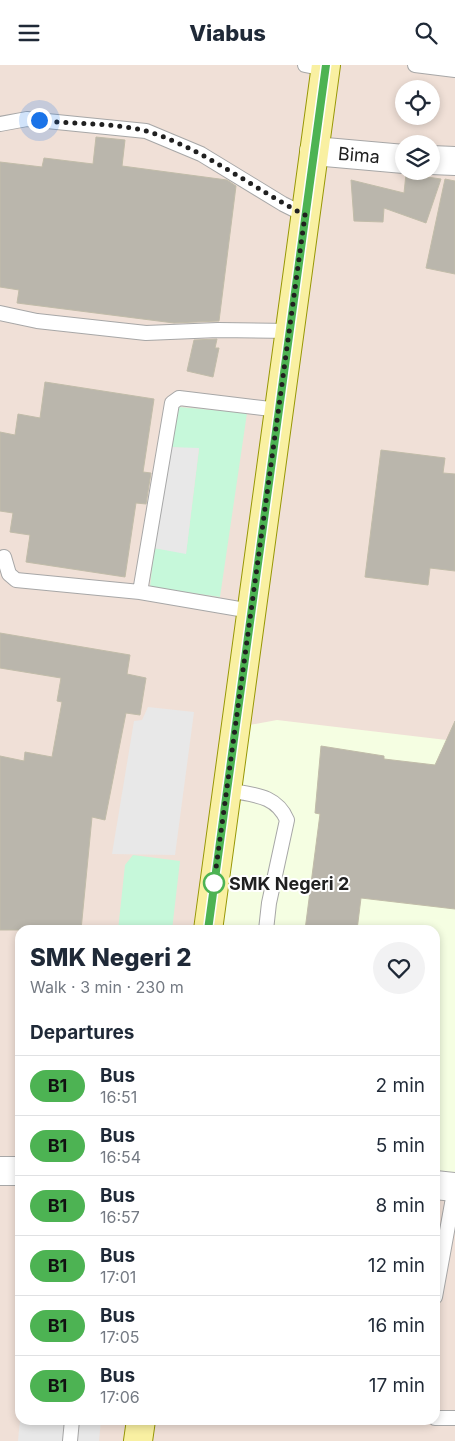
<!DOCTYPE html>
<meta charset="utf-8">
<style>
:root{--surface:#fff;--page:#f2f2f3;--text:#1f2937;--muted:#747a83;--line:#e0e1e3}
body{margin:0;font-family:Inter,sans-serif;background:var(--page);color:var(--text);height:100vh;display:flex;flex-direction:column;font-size:19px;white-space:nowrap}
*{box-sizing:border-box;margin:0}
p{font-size:16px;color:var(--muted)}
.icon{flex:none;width:28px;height:28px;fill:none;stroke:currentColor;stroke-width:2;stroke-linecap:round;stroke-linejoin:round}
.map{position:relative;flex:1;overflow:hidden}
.side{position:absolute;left:15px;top:860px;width:425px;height:500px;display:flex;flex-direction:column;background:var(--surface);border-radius:15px;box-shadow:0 2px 8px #0003}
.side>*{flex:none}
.badge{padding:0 10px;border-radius:16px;font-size:18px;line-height:32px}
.controls{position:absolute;left:395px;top:15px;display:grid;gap:10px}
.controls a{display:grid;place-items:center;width:45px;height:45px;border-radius:50%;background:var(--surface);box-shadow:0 2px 8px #0003;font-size:25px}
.you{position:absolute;width:25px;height:25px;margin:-12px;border:4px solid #fff;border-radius:50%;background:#1a73e8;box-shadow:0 0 0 8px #1a73e833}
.map>.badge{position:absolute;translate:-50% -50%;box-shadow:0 0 0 2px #fff}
h2{padding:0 15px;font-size:19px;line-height:45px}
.round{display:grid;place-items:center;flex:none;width:52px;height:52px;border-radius:26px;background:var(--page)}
.overview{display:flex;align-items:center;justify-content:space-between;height:85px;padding:0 15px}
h1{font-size:24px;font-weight:800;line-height:38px}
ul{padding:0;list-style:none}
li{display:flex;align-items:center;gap:15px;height:60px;padding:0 15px;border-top:1px solid var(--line)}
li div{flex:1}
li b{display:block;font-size:19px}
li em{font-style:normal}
li .badge{min-width:55px;font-weight:700;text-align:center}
header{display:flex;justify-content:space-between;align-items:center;height:65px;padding:0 15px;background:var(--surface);font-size:22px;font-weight:800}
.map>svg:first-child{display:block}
.commercial{fill:#f0e0d7;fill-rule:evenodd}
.education{fill:#f5fee2}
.park{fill:#c6f8da}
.parking{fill:#e8e8e8}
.building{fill:#bab6ac;stroke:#c1bca9}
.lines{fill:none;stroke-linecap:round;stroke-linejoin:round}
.service-casing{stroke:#a7a7a7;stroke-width:16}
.minor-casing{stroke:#a7a7a7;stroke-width:30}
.primary-casing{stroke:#979705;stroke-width:30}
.service{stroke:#fff;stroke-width:14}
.minor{stroke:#fff;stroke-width:28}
.primary{stroke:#f9f0a2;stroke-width:28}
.line-casing{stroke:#fff;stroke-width:11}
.line{stroke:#4db353;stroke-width:8}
.walk{stroke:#202020;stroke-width:5;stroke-dasharray:0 9}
.stop-dot{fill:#fff;stroke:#4db353;stroke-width:2.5}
.labels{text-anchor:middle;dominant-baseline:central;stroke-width:4;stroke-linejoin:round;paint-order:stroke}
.street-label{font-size:18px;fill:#202020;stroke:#fff}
.stop-label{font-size:18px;font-weight:bold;fill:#202020;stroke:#fff;text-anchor:start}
</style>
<header><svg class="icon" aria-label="menu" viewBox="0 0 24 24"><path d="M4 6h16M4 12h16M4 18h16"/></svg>Viabus<svg class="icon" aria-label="search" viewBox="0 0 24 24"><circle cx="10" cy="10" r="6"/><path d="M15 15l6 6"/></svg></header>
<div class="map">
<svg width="455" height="1376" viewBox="0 0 455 1376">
<rect width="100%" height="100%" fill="#f0f0e7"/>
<path class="commercial" d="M 0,0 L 455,0 L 455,1376 L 0,1376 ZM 404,24 L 431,24 L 431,51 L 404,51 ZM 404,79 L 431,79 L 431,106 L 404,106 ZM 20,865 L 435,865 L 435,1355 L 20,1355 Z"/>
<path class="education" d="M 277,655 L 455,676 L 455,1122 L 435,1120 L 435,865 L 215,865 L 239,662 Z"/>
<path class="park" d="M 179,342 L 247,348 L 220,532 L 150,522 L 154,483 L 186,488 L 199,384 L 168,382 Z
M 133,790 L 180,796 L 172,865 L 118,865 L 125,800 Z"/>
<path class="parking" d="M 168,382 L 199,383 L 186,489 L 154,483 Z
M 148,642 L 194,647 L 175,790 L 112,789 L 134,656 L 142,655 Z
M 20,1355 L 101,1355 L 99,1376 L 18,1376 Z"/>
<path class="building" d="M 96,72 L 125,75 L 122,101 L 227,115 L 236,121 L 219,256 L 174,258 L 17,238 L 19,225 L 0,222 L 0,97 L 42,102 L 44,93 L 93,99 Z
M 406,109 L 441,114 L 426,158 L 384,143 L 383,157 L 354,156 L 351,115 L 404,128 Z
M 445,114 L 455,116 L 455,209 L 426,203 Z
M 217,274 L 215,283 L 219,283 L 213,312 L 187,306 L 194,275 Z
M 45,317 L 154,334 L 143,407 L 151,408 L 146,439 L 136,438 L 125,512 L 26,497 L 30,470 L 10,467 L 13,448 L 0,446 L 0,367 L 15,370 L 18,349 L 40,353 Z
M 381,385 L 445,393 L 443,408 L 455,409 L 455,506 L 430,503 L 428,520 L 365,512 Z
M 0,568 L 130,590 L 127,609 L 146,613 L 140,650 L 126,648 L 105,755 L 92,752 L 81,865 L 0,865 L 0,691 L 24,696 L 25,687 L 52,692 L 62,637 L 57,636 L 61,613 L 0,603 Z
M 455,656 L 455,844 L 361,833 L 357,865 L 305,865 L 320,749 L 315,748 L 321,681 L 384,691 L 384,694 L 435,700 Z"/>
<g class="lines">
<g class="service-casing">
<path id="service" d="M 305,0 L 325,4
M 415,0 L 455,5
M 0,59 L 27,54 L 146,66 L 201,89 L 283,139 L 305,150
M 0,248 L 37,256 L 146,268 L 218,265 L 290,266
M 4,492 L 9,509 L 16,515 L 140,527 L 251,546
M 140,527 L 172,338 L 179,333 L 279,345
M 227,725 C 252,730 276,729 287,755 L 269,838 L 266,865
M 435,1232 L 455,1122
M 435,1353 L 455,1353
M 70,1376 L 72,1355"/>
</g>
<g class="minor-casing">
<path id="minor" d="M 314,86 L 404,94
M 431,95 L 455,96
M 0,1106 L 20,1106
M 435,1120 L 455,1122"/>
</g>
<g class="primary-casing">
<path id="primary" d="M 208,865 L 326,0
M 138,1376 L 141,1355"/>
</g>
<use href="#service" class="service"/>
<use href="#minor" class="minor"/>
<use href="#primary" class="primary"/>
</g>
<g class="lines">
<g class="line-casing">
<path id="line" d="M 208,865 L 326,0"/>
</g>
<use href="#line" class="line"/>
<path class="walk" d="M 39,55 C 74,60 112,57 146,66 C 201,82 254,124 305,150 L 214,818"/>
</g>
<circle class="stop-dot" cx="214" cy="818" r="10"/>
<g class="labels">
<g class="street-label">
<text transform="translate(359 90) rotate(5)">Bima</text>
</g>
<g class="stop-label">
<text x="229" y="818">SMK Negeri 2</text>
</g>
</g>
</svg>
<div class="controls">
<a><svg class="icon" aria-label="locate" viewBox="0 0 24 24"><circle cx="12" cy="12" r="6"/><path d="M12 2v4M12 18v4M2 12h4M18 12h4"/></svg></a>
<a><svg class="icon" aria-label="layers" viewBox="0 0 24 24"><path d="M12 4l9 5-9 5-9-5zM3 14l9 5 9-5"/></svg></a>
</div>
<div class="you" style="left:39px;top:55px"></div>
<section class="side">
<div class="overview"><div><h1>SMK Negeri 2</h1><p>Walk · 3 min · 230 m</p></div><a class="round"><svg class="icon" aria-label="heart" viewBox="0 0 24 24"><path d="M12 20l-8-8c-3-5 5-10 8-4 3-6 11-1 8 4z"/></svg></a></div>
<h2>Departures</h2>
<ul>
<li><span class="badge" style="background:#4db353;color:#111">B1</span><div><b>Bus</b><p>16:51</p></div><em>2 min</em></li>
<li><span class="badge" style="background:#4db353;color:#111">B1</span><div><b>Bus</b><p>16:54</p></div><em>5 min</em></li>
<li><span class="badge" style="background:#4db353;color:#111">B1</span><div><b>Bus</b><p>16:57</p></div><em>8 min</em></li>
<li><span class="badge" style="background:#4db353;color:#111">B1</span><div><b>Bus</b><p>17:01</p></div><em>12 min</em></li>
<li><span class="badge" style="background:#4db353;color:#111">B1</span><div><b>Bus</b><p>17:05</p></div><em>16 min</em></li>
<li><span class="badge" style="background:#4db353;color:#111">B1</span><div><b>Bus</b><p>17:06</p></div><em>17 min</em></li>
</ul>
</section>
</div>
